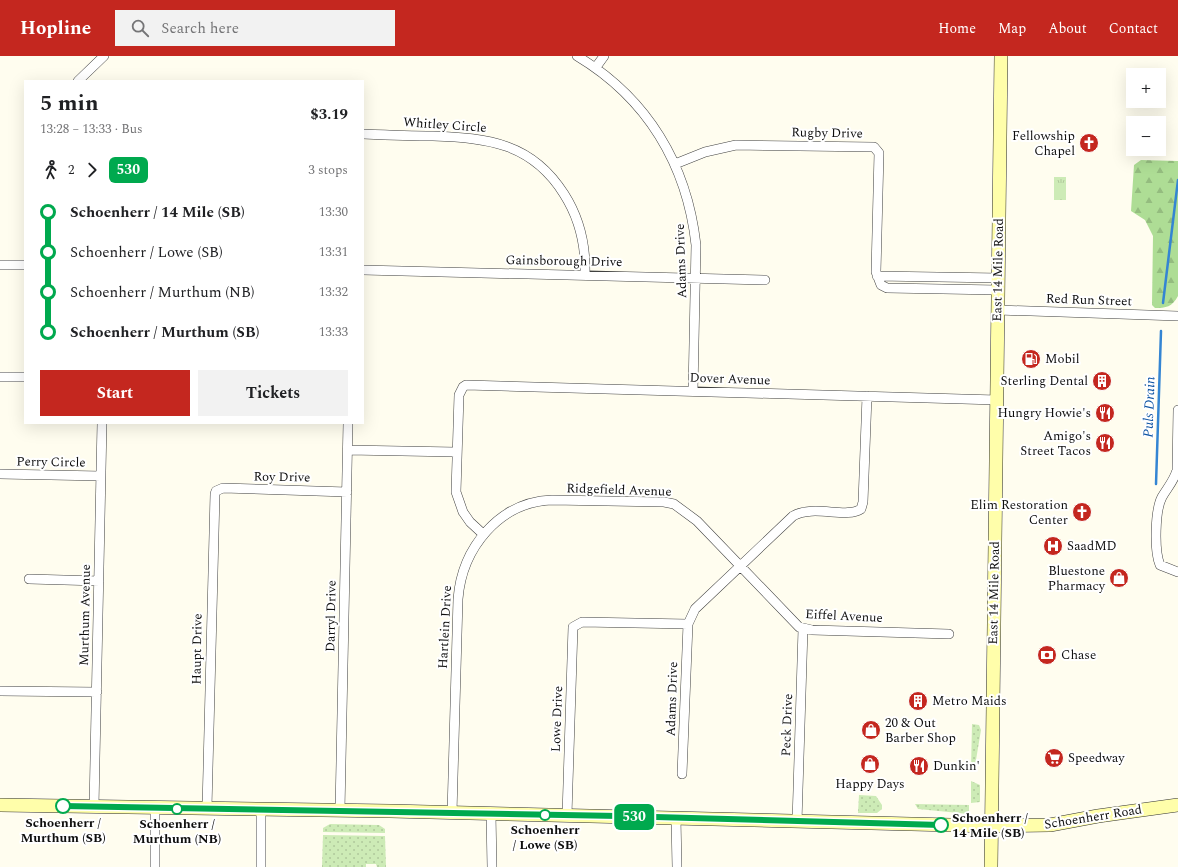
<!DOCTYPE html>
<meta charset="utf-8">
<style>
:root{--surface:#fff;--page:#f2f2f2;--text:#202124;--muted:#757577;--accent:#c4271f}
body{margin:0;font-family:Spectral,serif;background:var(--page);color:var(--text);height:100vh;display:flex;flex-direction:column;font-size:15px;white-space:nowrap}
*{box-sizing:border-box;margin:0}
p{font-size:13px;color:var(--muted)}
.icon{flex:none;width:22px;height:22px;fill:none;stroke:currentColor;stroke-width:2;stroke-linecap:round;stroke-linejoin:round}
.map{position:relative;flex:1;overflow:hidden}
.side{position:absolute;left:24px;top:24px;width:340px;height:344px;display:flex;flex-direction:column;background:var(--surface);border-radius:0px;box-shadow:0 4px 16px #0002}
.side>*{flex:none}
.badge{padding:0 8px;border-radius:6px;font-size:14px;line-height:26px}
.controls{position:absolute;left:1126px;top:12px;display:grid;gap:8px}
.controls a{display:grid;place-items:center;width:40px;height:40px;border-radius:0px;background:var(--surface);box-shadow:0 4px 16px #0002;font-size:20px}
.map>.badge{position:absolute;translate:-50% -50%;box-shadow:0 0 0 2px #fff}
.legs{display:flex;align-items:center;gap:6px;height:44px;padding:0 16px;font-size:13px}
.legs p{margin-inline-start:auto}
.head{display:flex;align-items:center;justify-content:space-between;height:68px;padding:0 16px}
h1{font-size:22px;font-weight:700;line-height:30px}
.button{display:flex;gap:8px;margin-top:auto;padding:8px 16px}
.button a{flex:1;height:46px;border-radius:0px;background:var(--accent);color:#fff;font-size:16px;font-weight:700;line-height:46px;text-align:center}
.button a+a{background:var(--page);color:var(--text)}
ul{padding:0 16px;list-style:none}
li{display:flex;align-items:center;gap:14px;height:40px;font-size:15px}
li i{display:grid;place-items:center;width:6px;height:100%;margin:0 5px;background:currentColor}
li i::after{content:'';width:10px;height:10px;margin:-5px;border:3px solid;border-radius:50%;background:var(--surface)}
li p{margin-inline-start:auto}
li:first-child i{background:linear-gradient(#0000 50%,currentColor 0)}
li:last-child i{background:linear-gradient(currentColor 50%,#0000 0)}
header{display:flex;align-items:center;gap:24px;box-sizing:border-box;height:56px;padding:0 20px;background:var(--accent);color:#fff}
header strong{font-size:19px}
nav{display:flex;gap:22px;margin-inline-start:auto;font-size:14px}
.search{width:280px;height:36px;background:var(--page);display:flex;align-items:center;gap:10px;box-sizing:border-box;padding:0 14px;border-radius:0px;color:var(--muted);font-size:15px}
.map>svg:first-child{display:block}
.grass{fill:url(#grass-dots)}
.forest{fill:url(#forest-firs)}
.park{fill:url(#park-tufts)}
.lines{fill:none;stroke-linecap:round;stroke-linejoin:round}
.stream{stroke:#3485d3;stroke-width:2.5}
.street-casing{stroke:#414141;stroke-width:10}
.secondary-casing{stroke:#303030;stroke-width:14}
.street{stroke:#fff;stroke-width:9}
.secondary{stroke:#fffeaa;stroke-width:13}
.line-1-casing{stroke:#fff;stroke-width:9}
.line-1{stroke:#00a94e;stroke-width:6}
.stop-1-dot{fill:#fff;stroke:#00a94e;stroke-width:2}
.labels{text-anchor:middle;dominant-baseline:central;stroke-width:4;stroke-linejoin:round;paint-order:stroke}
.street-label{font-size:13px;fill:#0e0e0e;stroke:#fff}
.poi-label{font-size:13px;fill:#0e0e0e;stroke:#fff;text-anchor:start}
.stop-label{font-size:13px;font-weight:bold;fill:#0e0e0e;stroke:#fff}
.water-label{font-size:14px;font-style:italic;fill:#1156a5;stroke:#fff}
</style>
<header>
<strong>Hopline</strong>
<div class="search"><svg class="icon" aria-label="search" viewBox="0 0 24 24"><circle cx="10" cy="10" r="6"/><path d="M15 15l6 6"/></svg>Search here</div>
<nav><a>Home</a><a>Map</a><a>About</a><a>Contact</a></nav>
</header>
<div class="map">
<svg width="1178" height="811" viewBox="0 0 1178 811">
<defs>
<pattern id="grass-dots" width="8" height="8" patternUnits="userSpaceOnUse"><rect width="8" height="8" fill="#cdebb6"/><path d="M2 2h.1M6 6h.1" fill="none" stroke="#afc89b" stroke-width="1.8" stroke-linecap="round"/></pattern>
<pattern id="forest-firs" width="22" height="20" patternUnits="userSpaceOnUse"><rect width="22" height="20" fill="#aedd95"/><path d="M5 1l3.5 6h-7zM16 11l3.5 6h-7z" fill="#94bc7f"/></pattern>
<pattern id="park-tufts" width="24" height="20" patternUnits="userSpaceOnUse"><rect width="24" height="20" fill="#cdebb6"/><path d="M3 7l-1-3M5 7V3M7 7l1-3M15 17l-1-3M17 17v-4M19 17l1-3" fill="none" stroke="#afc89b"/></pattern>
</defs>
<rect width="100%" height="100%" fill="#fffdef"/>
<path class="grass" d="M 972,668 L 979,669 L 981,674 L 975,710 L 971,713 Z
M 971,725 L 980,729 L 980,746 L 971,747 Z
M 859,739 L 876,740 L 882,749 L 882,753 L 877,757 L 858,757 Z
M 915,748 L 969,749 L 969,758 L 918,753 Z
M 330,768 L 379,769 L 385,773 L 385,777 L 323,776 L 323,772 Z
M 323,779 L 385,780 L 386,811 L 377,811 L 376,808 L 366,808 L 366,811 L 322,811 Z"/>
<path class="forest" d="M 1141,104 L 1178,105 L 1178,240 C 1172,251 1166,252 1155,252 L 1152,249 L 1153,180 L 1145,164 L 1131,155 L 1134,109 Z"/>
<path class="park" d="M 1054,121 L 1066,121 L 1066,144 L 1054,144 Z"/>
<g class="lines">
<path class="stream" d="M 1163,247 L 1178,124
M 1156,428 L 1161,275"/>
<g class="street-casing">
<path id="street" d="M 577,0 C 647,42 687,108 696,189 L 693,335
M 596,11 L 604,0
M 78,25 L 104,0
M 363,78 C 386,79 410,80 433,80 C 488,82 532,87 564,138 C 580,163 586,189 585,219
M 675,108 L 705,96 L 736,89 L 874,91 L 879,97 L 876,216 L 881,229 L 887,232 L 998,234
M 0,209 L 25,209
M 363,214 L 765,224
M 877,220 L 999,222
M 998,254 L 1178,260
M 0,321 L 25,321
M 1178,354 L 1177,414 C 1174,425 1167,432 1162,441 C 1155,454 1154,495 1160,509 L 1178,516
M 348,394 L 456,396
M 0,418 L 101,420
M 483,478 L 470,466 L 463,456 L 456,436 L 459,339 L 463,331 L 466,329 L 997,344
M 29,523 L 99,525
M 0,635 L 97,636
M 682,718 L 688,568
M 94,751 L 102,367
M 207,752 L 215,438 L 216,435 L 223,432 L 347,436
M 261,753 L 261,811
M 340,754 L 348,367
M 452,757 L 458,543 C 462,492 499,446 552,444 L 664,446 L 674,448 L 697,465 L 799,571 L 812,574 L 949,578
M 491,758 L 492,811
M 567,759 L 573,571 L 582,566 L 688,568 L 695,553 L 793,460 C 814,448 846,463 861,453 L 863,446 L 867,340
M 676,762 L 677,811
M 797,766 L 803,573
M 155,811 L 155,753"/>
</g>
<g class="secondary-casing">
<path id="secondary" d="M 0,749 L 390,755 L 991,770 L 1050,769 L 1098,760 L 1178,749
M 991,811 L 1001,0"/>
</g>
<use href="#street" class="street"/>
<use href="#secondary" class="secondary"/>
</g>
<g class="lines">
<g class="line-1-casing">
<path id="line-1" d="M 63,750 L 619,760 L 941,769"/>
</g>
<use href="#line-1" class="line-1"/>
</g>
<defs>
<g id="church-disc" transform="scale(1)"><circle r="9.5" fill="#c4271f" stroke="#fff"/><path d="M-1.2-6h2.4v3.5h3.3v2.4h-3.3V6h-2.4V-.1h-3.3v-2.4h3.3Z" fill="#fff"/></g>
<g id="fuel-disc" transform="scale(1)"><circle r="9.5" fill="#c4271f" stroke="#fff"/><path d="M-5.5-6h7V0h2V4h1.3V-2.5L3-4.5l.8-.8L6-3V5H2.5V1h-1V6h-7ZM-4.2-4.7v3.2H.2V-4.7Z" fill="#fff"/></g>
<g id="building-disc" transform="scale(1)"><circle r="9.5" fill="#c4271f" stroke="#fff"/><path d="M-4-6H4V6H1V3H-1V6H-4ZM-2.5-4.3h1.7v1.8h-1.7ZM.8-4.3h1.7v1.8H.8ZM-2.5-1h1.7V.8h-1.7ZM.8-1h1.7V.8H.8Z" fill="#fff"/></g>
<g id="restaurant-disc" transform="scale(1)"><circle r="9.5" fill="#c4271f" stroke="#fff"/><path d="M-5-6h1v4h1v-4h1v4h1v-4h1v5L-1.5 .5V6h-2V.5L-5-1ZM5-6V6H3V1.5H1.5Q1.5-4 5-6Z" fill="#fff"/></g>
<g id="hospital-disc" transform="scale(1)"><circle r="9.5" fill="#c4271f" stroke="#fff"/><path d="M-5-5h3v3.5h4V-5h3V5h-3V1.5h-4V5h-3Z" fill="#fff"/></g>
<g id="shop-disc" transform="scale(1)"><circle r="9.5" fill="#c4271f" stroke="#fff"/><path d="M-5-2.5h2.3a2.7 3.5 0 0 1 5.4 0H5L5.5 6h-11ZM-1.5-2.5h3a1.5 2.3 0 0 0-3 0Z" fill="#fff"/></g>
<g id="bank-disc" transform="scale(1)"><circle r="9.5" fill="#c4271f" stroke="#fff"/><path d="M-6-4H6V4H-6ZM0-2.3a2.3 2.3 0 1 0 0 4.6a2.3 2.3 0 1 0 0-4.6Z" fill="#fff"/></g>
<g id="supermarket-disc" transform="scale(1)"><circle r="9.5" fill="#c4271f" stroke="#fff"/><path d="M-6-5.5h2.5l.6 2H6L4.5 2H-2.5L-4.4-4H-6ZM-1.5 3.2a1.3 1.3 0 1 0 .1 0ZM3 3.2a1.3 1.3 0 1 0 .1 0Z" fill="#fff"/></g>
</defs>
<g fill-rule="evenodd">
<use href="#church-disc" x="1089" y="87"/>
<use href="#fuel-disc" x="1031" y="303"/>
<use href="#building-disc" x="1102" y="325"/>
<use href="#restaurant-disc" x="1105" y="357"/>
<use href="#restaurant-disc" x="1105" y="387"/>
<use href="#church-disc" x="1082" y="456"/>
<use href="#hospital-disc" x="1053" y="490"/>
<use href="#shop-disc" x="1119" y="522"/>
<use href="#bank-disc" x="1047" y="599"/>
<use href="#building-disc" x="918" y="645"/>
<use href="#shop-disc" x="871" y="674"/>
<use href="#supermarket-disc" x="1054" y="702"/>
<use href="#shop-disc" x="870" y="708"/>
<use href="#restaurant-disc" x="919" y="710"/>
</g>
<g class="stop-1-dot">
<circle cx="63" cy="750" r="7"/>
<circle cx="177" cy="753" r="5"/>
<circle cx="545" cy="759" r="5"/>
<circle cx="941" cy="769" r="7"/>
</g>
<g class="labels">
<g class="street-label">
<text transform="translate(445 69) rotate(4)">Whitley Circle</text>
<text transform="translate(827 77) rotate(1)">Rugby Drive</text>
<text transform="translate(564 205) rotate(1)">Gainsborough Drive</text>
<text transform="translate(681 205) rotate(-92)">Adams Drive</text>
<text transform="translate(998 214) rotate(-89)">East 14 Mile Road</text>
<text transform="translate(1089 244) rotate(2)">Red Run Street</text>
<text transform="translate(730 323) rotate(2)">Dover Avenue</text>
<text transform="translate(51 406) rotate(1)">Perry Circle</text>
<text transform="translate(282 421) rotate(1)">Roy Drive</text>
<text transform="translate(619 434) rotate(2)">Ridgefield Avenue</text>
<text transform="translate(994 537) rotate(-89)">East 14 Mile Road</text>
<text transform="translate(85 559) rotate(-89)">Murthum Avenue</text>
<text transform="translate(331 560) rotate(-89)">Darryl Drive</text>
<text transform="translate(844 560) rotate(3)">Eiffel Avenue</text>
<text transform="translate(445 571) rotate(-87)">Hartlein Drive</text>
<text transform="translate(197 593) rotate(-89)">Haupt Drive</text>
<text transform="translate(672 643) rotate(-88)">Adams Drive</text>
<text transform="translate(557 663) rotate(-88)">Lowe Drive</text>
<text transform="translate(787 669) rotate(-88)">Peck Drive</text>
<text transform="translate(1093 761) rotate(-9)">Schoenherr Road</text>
</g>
<g class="poi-label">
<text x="1075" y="80" text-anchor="end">Fellowship<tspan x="1075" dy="15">Chapel</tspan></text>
<text x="1045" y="303">Mobil</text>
<text x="1088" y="325" text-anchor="end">Sterling Dental</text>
<text x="1091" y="357" text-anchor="end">Hungry Howie's</text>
<text x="1091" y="380" text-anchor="end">Amigo's<tspan x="1091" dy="15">Street Tacos</tspan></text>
<text x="1068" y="449" text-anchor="end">Elim Restoration<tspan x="1068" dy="15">Center</tspan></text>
<text x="1067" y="490">SaadMD</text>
<text x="1105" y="515" text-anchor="end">Bluestone<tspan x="1105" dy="15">Pharmacy</tspan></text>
<text x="1061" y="599">Chase</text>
<text x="932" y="645">Metro Maids</text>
<text x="885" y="667">20 &amp; Out<tspan x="885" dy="15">Barber Shop</tspan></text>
<text x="1068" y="702">Speedway</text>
<text x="933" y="710">Dunkin'</text>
<text x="870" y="728" text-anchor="middle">Happy Days</text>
</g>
<g class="stop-label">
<text x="952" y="762" text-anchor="start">Schoenherr /<tspan x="952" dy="15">14 Mile (SB)</tspan></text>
<text x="63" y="767">Schoenherr /<tspan x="63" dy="15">Murthum (SB)</tspan></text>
<text x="177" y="768">Schoenherr /<tspan x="177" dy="15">Murthum (NB)</tspan></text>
<text x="545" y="774">Schoenherr<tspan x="545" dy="15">/ Lowe (SB)</tspan></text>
</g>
<g class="water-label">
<text transform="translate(1149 351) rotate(-88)">Puls Drain</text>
</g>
</g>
</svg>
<div class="controls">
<a>+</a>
<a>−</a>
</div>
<b class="badge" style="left:634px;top:761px;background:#00a94e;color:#fff">530</b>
<section class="side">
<div class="head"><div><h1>5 min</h1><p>13:28 – 13:33 · Bus</p></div><b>$3.19</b></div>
<div class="legs"><svg class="icon" aria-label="walk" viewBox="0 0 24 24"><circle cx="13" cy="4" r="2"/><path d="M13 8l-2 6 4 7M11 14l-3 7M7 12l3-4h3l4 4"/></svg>2<svg class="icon" aria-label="forward" viewBox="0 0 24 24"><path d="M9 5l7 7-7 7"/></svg><b class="badge" style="background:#00a94e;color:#fff">530</b><p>3 stops</p></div>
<ul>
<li><i style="color:#00a94e"></i><b>Schoenherr / 14 Mile (SB)</b><p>13:30</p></li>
<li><i style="color:#00a94e"></i><span>Schoenherr / Lowe (SB)</span><p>13:31</p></li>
<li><i style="color:#00a94e"></i><span>Schoenherr / Murthum (NB)</span><p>13:32</p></li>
<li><i style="color:#00a94e"></i><b>Schoenherr / Murthum (SB)</b><p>13:33</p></li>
</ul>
<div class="button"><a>Start</a><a>Tickets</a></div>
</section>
</div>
